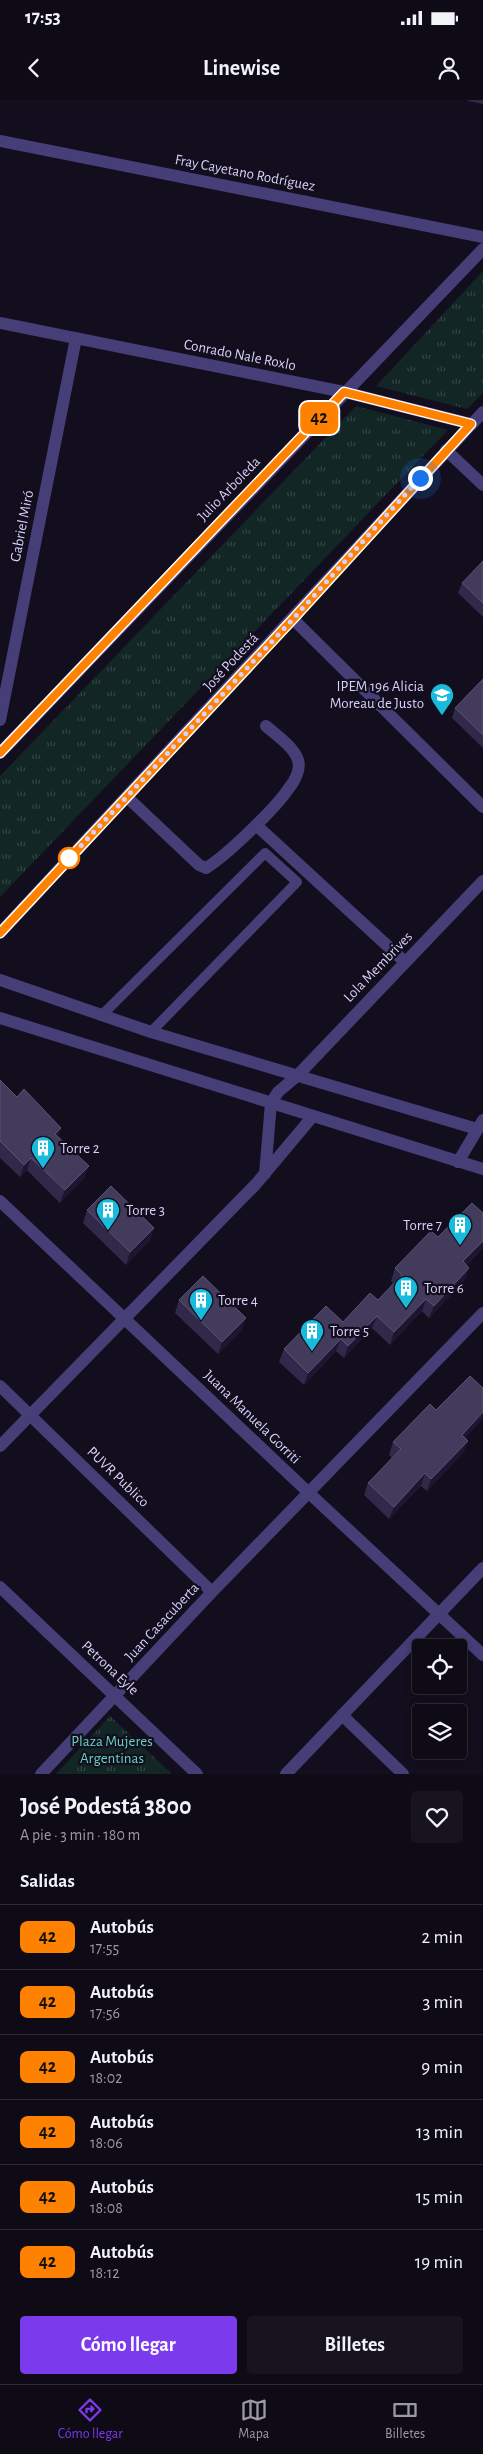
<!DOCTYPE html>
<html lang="es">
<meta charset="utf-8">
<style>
:root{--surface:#0e0a16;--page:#17131f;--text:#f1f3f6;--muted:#9b9aa1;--line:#2e2b35;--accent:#7c3aed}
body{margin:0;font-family:"Alegreya Sans",sans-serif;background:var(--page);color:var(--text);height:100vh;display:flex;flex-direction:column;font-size:19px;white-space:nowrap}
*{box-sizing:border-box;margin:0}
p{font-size:16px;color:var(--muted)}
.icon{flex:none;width:28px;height:28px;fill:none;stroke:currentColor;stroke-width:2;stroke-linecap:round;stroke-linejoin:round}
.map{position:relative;height:1674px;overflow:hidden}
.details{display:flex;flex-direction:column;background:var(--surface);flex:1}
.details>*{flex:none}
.badge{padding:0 10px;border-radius:8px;font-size:18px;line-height:32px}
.controls{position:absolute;left:412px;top:1539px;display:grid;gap:10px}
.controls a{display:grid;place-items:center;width:55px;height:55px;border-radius:5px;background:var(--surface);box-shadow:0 2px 8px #0003,0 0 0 1px var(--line);font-size:25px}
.you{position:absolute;width:25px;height:25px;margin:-12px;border:4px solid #fff;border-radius:50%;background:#1a73e8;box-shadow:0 0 0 8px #1a73e833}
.map>.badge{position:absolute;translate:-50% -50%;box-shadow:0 0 0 2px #fff}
h2{padding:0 20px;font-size:19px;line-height:45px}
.round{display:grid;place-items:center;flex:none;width:52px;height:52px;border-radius:5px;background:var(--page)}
.head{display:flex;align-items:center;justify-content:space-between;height:85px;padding:0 20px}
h1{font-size:24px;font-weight:700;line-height:38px}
.button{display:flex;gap:10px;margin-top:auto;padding:10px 20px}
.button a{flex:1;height:58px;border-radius:5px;background:var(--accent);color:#fff;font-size:20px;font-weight:700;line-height:58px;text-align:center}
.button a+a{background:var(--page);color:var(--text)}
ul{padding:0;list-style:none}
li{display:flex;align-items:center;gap:15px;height:65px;padding:0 20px;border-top:1px solid var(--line)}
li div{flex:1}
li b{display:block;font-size:19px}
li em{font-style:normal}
li .badge{min-width:55px;font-weight:700;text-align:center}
.status{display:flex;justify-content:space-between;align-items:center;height:35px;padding:0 25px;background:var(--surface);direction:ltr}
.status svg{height:14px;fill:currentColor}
header{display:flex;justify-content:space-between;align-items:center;height:65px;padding:0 20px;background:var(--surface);font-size:22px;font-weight:700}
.tabs{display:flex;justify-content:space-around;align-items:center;height:70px;border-top:1px solid var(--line);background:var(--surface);font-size:14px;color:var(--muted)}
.tabs a{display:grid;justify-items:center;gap:2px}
.tabs .on{color:var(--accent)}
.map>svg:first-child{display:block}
.park{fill:url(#park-tufts)}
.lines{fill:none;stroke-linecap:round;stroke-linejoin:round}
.service{stroke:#453e77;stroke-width:10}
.pedestrian{stroke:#453e77;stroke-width:12}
.minor{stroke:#453e77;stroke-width:12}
.wall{fill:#312949}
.shaded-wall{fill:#1d1630}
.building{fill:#433b5c;stroke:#5a5275}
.line-casing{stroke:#fff;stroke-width:11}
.line{stroke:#ff8100;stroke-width:8}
.walk{stroke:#d7d0fa;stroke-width:5;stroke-dasharray:0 9}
.stop-dot{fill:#fff;stroke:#ff8100;stroke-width:2.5}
.labels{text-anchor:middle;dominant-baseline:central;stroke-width:4.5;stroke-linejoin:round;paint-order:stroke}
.street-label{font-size:15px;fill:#d7d0fa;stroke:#120e1d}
.poi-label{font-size:15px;fill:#d7d0fa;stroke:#120e1d;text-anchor:start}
.park-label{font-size:15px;fill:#64d1be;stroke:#120e1d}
</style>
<div class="status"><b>17:53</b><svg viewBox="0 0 49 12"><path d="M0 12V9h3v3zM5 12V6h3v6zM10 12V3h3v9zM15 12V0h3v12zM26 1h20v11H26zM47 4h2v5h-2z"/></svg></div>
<header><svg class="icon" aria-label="back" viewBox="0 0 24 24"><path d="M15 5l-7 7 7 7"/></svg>Linewise<svg class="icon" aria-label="person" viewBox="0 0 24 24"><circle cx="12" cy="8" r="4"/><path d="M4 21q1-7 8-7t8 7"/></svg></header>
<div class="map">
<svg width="483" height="1674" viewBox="0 0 483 1674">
<defs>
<pattern id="park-tufts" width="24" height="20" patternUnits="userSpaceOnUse" patternTransform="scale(1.25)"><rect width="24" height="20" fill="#122626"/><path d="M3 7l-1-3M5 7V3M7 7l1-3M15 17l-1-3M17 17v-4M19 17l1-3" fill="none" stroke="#344446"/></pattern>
</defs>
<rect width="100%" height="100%" fill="#120e1d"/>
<path class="park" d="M 483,171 L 483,293 L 467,309 L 376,286 Z
M 356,306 L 448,330 L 0,797 L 0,676 Z
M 110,1616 L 172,1674 L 56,1674 Z"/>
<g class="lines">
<path class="service" d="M 101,916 L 265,753 L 297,782 L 151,932"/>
<path class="pedestrian" d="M 127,697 L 199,765 L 206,768 C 226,756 276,708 289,688 C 295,681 301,669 298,660 C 294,647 276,635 266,626
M 256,725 L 405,862"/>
<path class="minor" d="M 0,41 L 483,137
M 0,223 L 344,292 L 471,324
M 446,350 L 483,385
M 293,519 L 483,707
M 0,620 L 76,238
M 0,653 L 483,149
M 0,833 L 483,312
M 0,880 L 151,932 L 477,1029
M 0,918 L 483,1069
M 458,1062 L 483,1020
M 265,1074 L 271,1003 L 278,992 L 297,976 L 483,781
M 0,1101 L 309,1393 L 483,1555
M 0,1286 L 212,1492
M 0,1346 L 256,1084 L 313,1016
M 0,1487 L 197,1674
M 342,1615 L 403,1674
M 41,1674 L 212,1492 L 483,1213
M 286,1674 L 483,1468"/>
</g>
<path class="wall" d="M 468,0 L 483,0 L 483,4 L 468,1 Z
M 483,461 L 483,517 L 458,493 L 462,483 Z
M 483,579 L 483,648 L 452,618 L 455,608 Z
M 0,980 L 17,997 L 61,1028 L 58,1036 L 89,1066 L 84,1078 L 60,1103 L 27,1070 L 20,1077 L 0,1058 Z
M 87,1110 L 154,1128 L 150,1140 L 126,1165 L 83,1123 Z
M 438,1137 L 483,1148 L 467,1165 L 465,1180 L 429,1218 L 422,1211 L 390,1245 L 372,1228 L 344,1258 L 336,1251 L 304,1285 L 279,1262 L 284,1249 L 343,1222 L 378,1200 L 393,1183 L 391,1181 L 395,1168 Z
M 179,1200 L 242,1230 L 218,1254 L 175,1213 Z
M 465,1338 L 468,1341 L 463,1353 L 427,1391 L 421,1386 L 389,1419 L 364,1395 L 368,1383 L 392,1358 L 389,1355 L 393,1342 Z"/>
<path class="shaded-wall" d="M 61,1028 L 57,1040 L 55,1034 Z
M 31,1058 L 27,1070 L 20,1077 L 24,1065 Z
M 89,1066 L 84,1078 L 60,1103 L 65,1090 Z
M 154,1128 L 150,1140 L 126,1165 L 130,1152 Z
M 483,1141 L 483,1148 L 458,1174 L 463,1161 Z
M 469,1168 L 465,1180 L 429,1218 L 434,1206 Z
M 426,1199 L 422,1211 L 390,1245 L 394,1232 Z
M 377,1216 L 372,1228 L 344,1258 L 348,1246 Z
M 246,1218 L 242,1230 L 218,1254 L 222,1242 Z
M 341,1239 L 336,1251 L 304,1285 L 308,1273 Z
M 483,1312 L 483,1319 L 457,1347 L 462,1335 Z
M 468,1341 L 463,1353 L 427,1391 L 431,1379 Z
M 425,1373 L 421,1386 L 389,1419 L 394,1407 Z"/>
<path class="building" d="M 483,461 L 483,503 L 462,483 Z
M 483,579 L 483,635 L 455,608 Z
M 0,980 L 17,997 L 24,989 L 61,1028 L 55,1034 L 89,1066 L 65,1090 L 31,1058 L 24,1065 L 0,1041 Z
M 111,1086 L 154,1128 L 130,1152 L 87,1110 Z
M 472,1103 L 483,1113 L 483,1141 L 463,1161 L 469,1168 L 434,1206 L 426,1199 L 394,1232 L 377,1216 L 348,1246 L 341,1239 L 308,1273 L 284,1249 L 326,1206 L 343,1222 L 370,1193 L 378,1200 L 402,1175 L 395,1168 L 431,1131 L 438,1137 Z
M 203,1176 L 246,1218 L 222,1242 L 179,1200 Z
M 470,1276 L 483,1288 L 483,1312 L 462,1335 L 468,1341 L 431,1379 L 425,1373 L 394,1407 L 368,1383 L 401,1349 L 393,1342 L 430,1304 L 436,1310 Z"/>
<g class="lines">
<g class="line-casing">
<path id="line" d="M 0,653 L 344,292 L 471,324 L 293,519 L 0,833"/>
</g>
<use href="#line" class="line"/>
<path class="walk" d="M 69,758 L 63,765 L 293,519 L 420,378"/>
</g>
<defs>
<g id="school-pin" transform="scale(1.25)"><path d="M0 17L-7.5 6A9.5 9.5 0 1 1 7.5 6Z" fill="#19bbdd" stroke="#120e1d"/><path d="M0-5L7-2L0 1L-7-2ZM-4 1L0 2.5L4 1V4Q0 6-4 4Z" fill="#fff"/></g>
<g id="building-pin" transform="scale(1.25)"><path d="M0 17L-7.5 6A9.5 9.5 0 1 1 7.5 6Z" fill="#19bbdd" stroke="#120e1d"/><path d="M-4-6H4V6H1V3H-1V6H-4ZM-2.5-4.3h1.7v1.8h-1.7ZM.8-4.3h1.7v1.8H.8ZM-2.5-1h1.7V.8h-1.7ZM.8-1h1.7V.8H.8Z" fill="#fff"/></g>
</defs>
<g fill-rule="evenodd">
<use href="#school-pin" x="442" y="595"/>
<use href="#building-pin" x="43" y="1048"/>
<use href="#building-pin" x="108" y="1110"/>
<use href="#building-pin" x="460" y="1125"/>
<use href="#building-pin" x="406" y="1188"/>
<use href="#building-pin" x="201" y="1200"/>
<use href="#building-pin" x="312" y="1231"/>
</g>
<circle class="stop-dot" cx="69" cy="758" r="10"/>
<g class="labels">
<g class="street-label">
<text transform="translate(245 73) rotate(11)">Fray Cayetano Rodríguez</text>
<text transform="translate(240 255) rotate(11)">Conrado Nale Roxlo</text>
<text transform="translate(229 389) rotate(-46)">Julio Arboleda</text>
<text transform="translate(22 426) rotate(-79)">Gabriel Miró</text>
<text transform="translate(231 562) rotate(-47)">José Podestá</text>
<text transform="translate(378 867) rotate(-46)">Lola Membrives</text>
<text transform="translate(252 1317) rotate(44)">Juana Manuela Gorriti</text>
<text transform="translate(118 1377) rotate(44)">PUVR Publico</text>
<text transform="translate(162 1522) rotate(-47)">Juan Casacuberta</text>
<text transform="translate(110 1568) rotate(43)">Petrona Eyle</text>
</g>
<g class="poi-label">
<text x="424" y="586" text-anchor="end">IPEM 196 Alicia<tspan x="424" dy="17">Moreau de Justo</tspan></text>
<text x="60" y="1048">Torre 2</text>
<text x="126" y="1110">Torre 3</text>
<text x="442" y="1125" text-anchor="end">Torre 7</text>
<text x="424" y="1188">Torre 6</text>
<text x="218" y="1200">Torre 4</text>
<text x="330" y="1231">Torre 5</text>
</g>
<g class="park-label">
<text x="112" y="1641">Plaza Mujeres<tspan x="112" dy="17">Argentinas</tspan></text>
</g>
</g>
</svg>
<div class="controls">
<a><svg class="icon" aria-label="locate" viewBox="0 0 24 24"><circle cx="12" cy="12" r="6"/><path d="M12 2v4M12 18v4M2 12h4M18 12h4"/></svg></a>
<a><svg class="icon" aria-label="layers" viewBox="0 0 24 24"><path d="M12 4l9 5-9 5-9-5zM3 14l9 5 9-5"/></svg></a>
</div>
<div class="you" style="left:420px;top:378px"></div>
<b class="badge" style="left:319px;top:318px;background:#ff8100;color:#111">42</b>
</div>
<section class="details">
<div class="head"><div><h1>José Podestá 3800</h1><p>A pie · 3 min · 180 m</p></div><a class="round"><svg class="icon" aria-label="heart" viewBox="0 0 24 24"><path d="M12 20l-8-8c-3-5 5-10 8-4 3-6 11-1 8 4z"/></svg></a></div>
<h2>Salidas</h2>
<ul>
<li><span class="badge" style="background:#ff8100;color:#111">42</span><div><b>Autobús</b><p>17:55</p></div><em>2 min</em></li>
<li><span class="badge" style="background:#ff8100;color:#111">42</span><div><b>Autobús</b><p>17:56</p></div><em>3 min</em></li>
<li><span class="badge" style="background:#ff8100;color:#111">42</span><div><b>Autobús</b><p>18:02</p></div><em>9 min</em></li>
<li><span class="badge" style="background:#ff8100;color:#111">42</span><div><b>Autobús</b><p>18:06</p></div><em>13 min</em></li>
<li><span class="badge" style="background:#ff8100;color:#111">42</span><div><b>Autobús</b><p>18:08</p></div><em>15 min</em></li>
<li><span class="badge" style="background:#ff8100;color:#111">42</span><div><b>Autobús</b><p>18:12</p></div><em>19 min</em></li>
</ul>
<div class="button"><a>Cómo llegar</a><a>Billetes</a></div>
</section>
<nav class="tabs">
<a class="on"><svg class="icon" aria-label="directions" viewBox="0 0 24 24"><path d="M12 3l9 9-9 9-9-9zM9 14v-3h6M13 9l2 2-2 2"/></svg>Cómo llegar</a>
<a><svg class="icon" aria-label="map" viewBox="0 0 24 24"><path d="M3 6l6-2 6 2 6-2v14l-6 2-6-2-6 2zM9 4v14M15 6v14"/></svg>Mapa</a>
<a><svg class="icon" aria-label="tickets" viewBox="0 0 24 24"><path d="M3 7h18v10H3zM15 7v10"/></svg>Billetes</a>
</nav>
